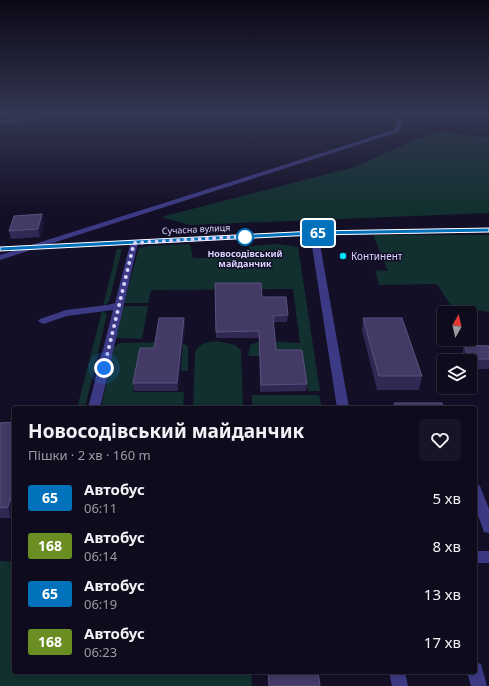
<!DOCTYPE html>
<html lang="uk">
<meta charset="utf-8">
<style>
:root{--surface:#0e0b1c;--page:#171425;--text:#f1f3f6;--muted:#9b9ba3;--line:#2e2b3b}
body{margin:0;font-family:"Noto Sans",sans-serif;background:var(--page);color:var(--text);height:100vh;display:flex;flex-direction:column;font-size:15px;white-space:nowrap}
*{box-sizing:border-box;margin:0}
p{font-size:13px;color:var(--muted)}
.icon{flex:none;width:22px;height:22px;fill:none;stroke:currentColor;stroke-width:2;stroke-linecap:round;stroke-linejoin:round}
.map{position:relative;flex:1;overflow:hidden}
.side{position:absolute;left:12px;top:406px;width:465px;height:268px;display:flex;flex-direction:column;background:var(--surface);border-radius:4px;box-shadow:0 2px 6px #0003,0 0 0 1px var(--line)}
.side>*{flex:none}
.badge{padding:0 8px;border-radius:3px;font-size:14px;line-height:26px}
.needle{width:26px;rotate:8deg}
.fabs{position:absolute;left:437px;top:306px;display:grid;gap:8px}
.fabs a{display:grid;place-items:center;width:40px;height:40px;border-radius:4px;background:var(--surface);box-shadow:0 2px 6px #0003,0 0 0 1px var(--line);font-size:20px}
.you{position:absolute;width:20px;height:20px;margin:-10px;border:3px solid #fff;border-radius:50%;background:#1a73e8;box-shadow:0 0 0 6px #1a73e833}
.map>.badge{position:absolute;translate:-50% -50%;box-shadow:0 0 0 2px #fff}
.round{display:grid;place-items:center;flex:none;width:42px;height:42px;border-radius:4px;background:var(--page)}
.head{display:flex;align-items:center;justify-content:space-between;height:68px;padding:0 16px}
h1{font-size:19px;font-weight:700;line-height:30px}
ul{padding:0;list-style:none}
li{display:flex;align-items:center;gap:12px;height:48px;padding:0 16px}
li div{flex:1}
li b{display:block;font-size:15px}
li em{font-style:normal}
li .badge{min-width:44px;font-weight:700;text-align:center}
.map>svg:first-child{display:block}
.green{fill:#12302f}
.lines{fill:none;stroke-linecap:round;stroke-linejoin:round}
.minor{fill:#3d3a85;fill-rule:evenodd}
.major{fill:#c25bff;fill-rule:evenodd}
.wall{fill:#312854}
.shaded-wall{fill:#1d163a}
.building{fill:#433a66;stroke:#5a527e}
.line{fill:#0072bc;stroke:#fff}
.walk{stroke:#d9d4ff;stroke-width:4;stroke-dasharray:0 7.2}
.stop-dot{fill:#fff;stroke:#0072bc;stroke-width:2}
.poi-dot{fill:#00e5ff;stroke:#130f26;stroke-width:1.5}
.labels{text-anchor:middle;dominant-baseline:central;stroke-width:3;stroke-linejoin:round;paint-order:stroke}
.far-street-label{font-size:9px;fill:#d9d4ff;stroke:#130f26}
.far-stop-label{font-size:9px;font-weight:bold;fill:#d9d4ff;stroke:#130f26}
.poi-label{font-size:10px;fill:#d9d4ff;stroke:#130f26;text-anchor:start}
</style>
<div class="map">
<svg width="489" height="686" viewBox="0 0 489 686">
<rect width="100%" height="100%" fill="#130f26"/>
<path class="green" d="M 441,132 L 489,138 L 489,213 L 190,225 L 161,217 L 355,167 L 419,138 Z
M 373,235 L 489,235 L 489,312 L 452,307 L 437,284 L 379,285 L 375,270 L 388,271 Z
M 190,244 L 193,258 L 240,258 L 239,250 L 249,250 L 249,246 L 277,244 L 298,247 L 320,391 L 308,391 L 302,356 L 248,356 L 250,345 L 260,341 L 300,343 L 293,289 L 151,290 L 148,303 L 124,303 L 139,248 L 148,246 Z
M 117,249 L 122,249 L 109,302 L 103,306 Z
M 123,306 L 148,306 L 142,339 L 115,338 Z
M 102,311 L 107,314 L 85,408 L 77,408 Z
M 217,341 L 235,345 L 241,350 L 243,408 L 193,408 L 195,353 C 199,343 207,342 217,341 Z
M 172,342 L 182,343 L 188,346 L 188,371 L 181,371 L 182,355 L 139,355 L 133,392 L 184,392 L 183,408 L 101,408 L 114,347 L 120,343 Z
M 252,395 L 319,395 L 322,408 L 252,408 Z
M 0,561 L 14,562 L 14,672 L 251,672 L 252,686 L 0,686 Z"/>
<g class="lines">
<path class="minor" d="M 46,114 L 58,114 L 0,125 L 0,121 Z
M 388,114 L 394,114 L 404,123 L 398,132 L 0,260 L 0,255 L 394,130 L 398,123 Z
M 311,231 L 317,231 L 318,233 L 349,408 L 337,408 L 310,233 Z
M 131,241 L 134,241 L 138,243 L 100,408 L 88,408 L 113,310 L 67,316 L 43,324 L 38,321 L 40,319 L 66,310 L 107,305 L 115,303 Z
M 475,484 L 480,486 L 489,509 L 489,533 L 484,532 L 475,507 Z
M 475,551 L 489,551 L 489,563 L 475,563 Z
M 475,662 L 481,664 L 487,686 L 471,686 L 467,672 L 475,672 Z
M 389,672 L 405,672 L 408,686 L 392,686 Z"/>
<path class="major" d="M 489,228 L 489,232 L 314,235 L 0,251 L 0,247 L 314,231 Z"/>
</g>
<path class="wall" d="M 44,222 L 40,237 L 11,239 L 9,231 Z
M 215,283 L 262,297 L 288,315 L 287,322 L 273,322 L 276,350 L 307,384 L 306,391 L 260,392 L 259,338 L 216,338 Z
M 184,318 L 185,326 L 178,391 L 134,391 L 133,383 L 154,348 Z
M 363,318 L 422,376 L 419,390 L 377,390 L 362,331 Z
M 464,345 L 489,346 L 489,369 L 470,369 L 470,361 L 465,361 L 462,355 Z
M 14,422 L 14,508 L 11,518 L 0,518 L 0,423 Z"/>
<path class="shaded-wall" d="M 42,214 L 44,222 L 40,237 L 38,229 Z
M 184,318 L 185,326 L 178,391 L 177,383 Z
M 14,488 L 14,508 L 11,518 L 8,507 Z"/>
<path class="building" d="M 42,214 L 38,229 L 9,231 L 14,216 Z
M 215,283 L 261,283 L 262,297 L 286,297 L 288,315 L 273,316 L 276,350 L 302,350 L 307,384 L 261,385 L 259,331 L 216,332 Z
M 159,318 L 184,318 L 177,383 L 133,383 L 140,348 L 154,348 Z
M 363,318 L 402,318 L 422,376 L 379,376 Z
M 464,345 L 489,346 L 489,359 L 470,359 Z
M 394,403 L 442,403 L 444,408 L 396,408 Z
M 14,422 L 14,488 L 8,507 L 0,508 L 0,423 Z
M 268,672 L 318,672 L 320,686 L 269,686 Z"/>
<linearGradient id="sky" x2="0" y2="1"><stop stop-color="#0a0815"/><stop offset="0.54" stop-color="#333752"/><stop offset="1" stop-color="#333752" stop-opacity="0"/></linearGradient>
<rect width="489" height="210" fill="url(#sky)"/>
<path class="line" d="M 489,228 L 489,232 L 314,235 L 0,251 L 0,247 L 314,231 Z"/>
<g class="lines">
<path class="walk" d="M 104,368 L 134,243 L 252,236 L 245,237"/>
</g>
<circle class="stop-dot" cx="245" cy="237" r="8"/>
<circle class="poi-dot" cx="343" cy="256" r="4"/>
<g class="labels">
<g class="far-street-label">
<text transform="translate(196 229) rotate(-3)">Сучасна вулиця</text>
</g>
<g class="far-stop-label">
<text x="245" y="253">Новосодівський<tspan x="245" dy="10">майданчик</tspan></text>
</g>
<g class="poi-label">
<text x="351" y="256">Континент</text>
</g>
</g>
</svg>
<div class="fabs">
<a><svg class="needle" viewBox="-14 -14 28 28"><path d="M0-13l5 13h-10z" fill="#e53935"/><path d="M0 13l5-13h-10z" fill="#9b9ba3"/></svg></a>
<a><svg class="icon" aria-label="layers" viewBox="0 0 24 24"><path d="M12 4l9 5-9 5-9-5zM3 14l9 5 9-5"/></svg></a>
</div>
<div class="you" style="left:104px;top:368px"></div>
<b class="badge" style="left:318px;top:233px;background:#0072bc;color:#fff">65</b>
<section class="side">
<div class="head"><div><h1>Новосодівський майданчик</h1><p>Пішки · 2 хв · 160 m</p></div><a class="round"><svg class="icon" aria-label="heart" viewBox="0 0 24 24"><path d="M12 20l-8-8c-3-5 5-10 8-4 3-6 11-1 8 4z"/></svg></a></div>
<ul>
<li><span class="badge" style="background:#0072bc;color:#fff">65</span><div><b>Автобус</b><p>06:11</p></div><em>5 хв</em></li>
<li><span class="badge" style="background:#6b8e23;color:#fff">168</span><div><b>Автобус</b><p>06:14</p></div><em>8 хв</em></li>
<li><span class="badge" style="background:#0072bc;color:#fff">65</span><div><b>Автобус</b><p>06:19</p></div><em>13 хв</em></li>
<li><span class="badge" style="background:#6b8e23;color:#fff">168</span><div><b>Автобус</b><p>06:23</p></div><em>17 хв</em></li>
</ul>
</section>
</div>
